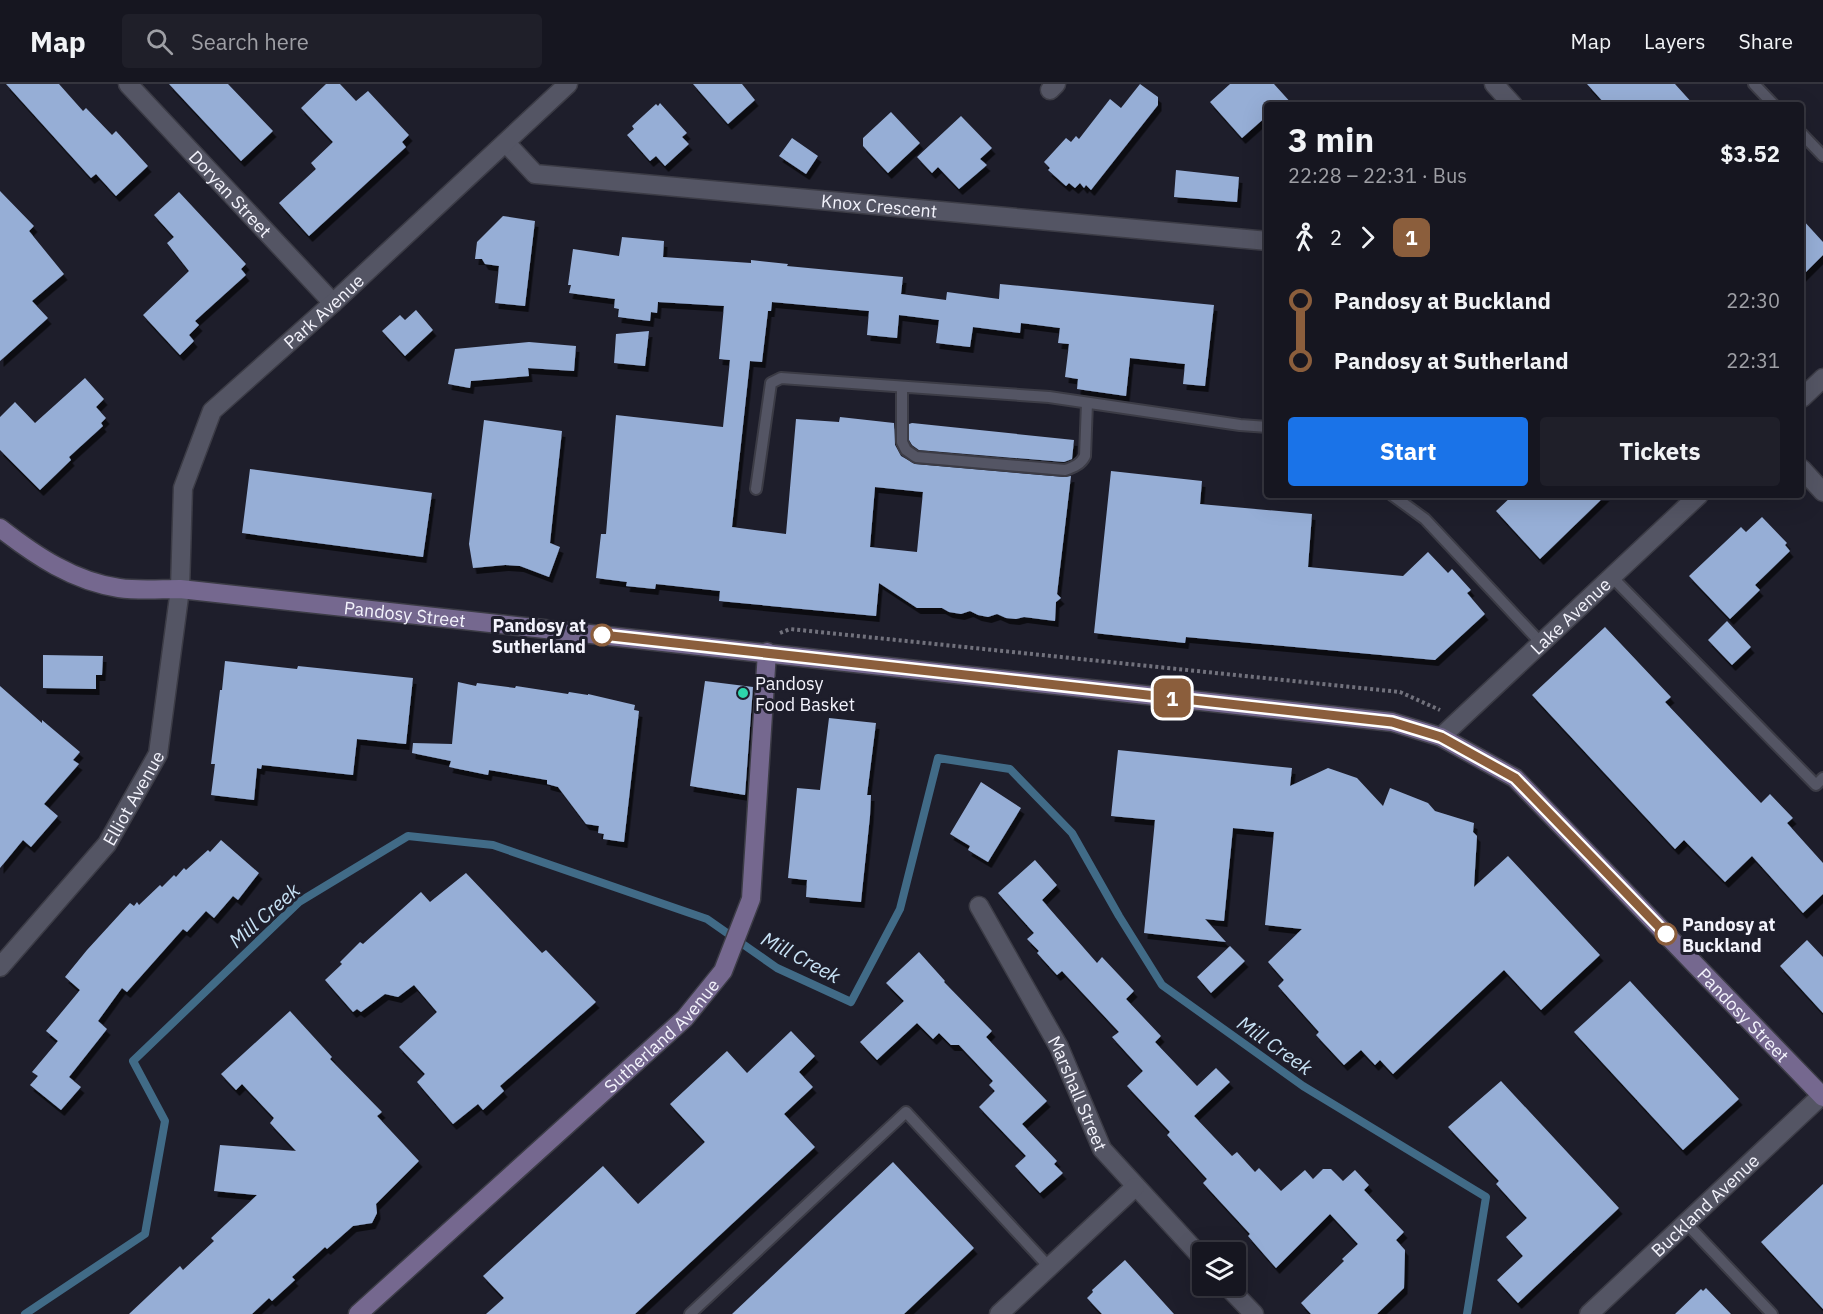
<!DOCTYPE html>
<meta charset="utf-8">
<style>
:root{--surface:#161620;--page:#1f1f29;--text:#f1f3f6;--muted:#9e9fa5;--line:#35353e;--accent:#1a73e8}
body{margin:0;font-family:"IBM Plex Sans",sans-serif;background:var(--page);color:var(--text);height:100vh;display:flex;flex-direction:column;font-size:22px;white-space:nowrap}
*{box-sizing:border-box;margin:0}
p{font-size:20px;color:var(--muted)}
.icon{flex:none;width:33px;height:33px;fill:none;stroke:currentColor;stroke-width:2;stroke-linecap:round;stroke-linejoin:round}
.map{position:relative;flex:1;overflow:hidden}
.panel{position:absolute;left:1264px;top:18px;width:540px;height:396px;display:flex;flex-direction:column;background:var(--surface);border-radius:6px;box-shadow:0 6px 24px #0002,0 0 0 2px var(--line)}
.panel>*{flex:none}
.badge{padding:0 12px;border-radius:9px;font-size:21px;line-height:39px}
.fabs{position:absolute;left:1192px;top:1158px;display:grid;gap:12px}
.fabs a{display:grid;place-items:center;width:54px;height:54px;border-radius:6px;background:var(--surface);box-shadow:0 6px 24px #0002,0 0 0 2px var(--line);font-size:30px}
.map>.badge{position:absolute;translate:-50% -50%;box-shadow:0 0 0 3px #fff}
.legs{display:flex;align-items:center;gap:9px;height:66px;padding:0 24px;font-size:20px}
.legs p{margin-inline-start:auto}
.headline{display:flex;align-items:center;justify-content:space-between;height:102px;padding:0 24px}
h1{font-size:33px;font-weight:800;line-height:45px}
.action{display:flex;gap:12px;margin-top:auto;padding:12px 24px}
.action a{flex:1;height:69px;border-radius:6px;background:var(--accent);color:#fff;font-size:24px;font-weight:800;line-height:69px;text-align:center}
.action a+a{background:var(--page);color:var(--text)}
ul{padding:0 24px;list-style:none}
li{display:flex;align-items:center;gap:21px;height:60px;font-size:22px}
li i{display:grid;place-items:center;width:9px;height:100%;margin:0 8px;background:currentColor}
li i::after{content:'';width:15px;height:15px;margin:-8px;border:4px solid;border-radius:50%;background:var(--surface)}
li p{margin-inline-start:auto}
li:first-child i{background:linear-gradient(#0000 50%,currentColor 0)}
li:last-child i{background:linear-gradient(currentColor 50%,#0000 0)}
header{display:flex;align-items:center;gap:36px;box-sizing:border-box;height:84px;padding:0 30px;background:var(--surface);border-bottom:2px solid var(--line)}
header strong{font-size:28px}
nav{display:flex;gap:33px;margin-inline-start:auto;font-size:21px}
.search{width:420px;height:54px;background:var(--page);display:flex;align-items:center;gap:15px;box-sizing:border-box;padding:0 21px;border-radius:6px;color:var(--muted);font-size:22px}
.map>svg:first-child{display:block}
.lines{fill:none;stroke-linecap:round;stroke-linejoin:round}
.stream{stroke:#416b87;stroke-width:8}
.building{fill:#96aed6;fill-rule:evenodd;filter:url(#shadow)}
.lane-casing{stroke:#3c3c46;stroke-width:14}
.street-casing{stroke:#3c3c46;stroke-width:21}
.secondary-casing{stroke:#3c3c46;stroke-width:21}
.path{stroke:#71717c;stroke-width:4;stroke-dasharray:3 3;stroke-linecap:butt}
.lane{stroke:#545564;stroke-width:10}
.street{stroke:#545564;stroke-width:18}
.secondary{stroke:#75688f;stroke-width:18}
.line-1-casing{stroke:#fff;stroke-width:14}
.line-1{stroke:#8b5e3c;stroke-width:9}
.stop-1-dot{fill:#fff;stroke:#8b5e3c;stroke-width:3}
.poi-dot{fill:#2dd5ab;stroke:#1e1e2b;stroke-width:2}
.labels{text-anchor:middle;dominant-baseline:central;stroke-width:6;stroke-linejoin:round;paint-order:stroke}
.street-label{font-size:18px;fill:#f3f3fc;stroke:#1e1e2b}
.stop-label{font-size:18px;font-weight:bold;fill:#f3f3fc;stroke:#1e1e2b;text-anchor:end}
.poi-label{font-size:18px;fill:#f3f3fc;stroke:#1e1e2b;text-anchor:start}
.water-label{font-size:20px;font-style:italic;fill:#c8e2f5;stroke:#1e1e2b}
</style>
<header>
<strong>Map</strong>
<div class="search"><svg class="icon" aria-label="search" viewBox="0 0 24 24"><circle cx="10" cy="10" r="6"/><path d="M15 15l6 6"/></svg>Search here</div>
<nav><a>Map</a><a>Layers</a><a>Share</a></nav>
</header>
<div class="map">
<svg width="1823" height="1230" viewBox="0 0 1823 1230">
<defs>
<filter id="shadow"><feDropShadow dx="3.5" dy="6" stdDeviation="0" flood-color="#0009"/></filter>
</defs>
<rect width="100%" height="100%" fill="#1e1e2b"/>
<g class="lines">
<path class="stream" d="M 25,1230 L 145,1150 L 165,1037 L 133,977 L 299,818 L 408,752 L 493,761 L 707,835 L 777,884 L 851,918 L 900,825 L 938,674 L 1010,685 L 1072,749 L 1119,832 L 1162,901 L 1303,1002 L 1486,1113 L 1467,1230"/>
</g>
<path class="building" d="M 6,0 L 59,0 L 83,27 L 86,24 L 112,51 L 116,47 L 148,82 L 116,112 L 96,90 L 91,94 Z
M 169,0 L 228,0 L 273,47 L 241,77 Z
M 326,0 L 340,0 L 356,17 L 368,7 L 409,51 L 402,58 L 406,63 L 309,152 L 279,119 L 316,85 L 311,79 L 333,58 L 301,24 Z
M 693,0 L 742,0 L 755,16 L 728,40 Z
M 1140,0 L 1158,13 L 1158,21 L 1091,106 L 1086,101 L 1084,104 L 1080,99 L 1075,104 L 1069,99 L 1066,102 L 1048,86 L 1050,84 L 1044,78 L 1066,54 L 1071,58 L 1076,52 L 1079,55 L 1110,15 L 1121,24 Z
M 1230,0 L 1274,0 L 1293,21 L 1268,21 L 1268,31 L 1242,54 L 1210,18 Z
M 1587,0 L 1675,0 L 1694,21 L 1606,21 Z
M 660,19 L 687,49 L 682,53 L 689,60 L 665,82 L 656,72 L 650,77 L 627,51 L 634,45 L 632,42 L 656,20 L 658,22 Z
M 891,28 L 920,59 L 888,89 L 863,62 L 863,54 Z
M 961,32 L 992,64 L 980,75 L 987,81 L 959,105 L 938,83 L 932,89 L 917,73 Z
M 792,54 L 818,72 L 806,90 L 779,72 Z
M 1176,86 L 1239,93 L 1237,118 L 1174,113 Z
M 0,107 L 34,142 L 29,147 L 64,190 L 32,217 L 48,234 L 0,277 Z
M 179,108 L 246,180 L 241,185 L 246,191 L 195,237 L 199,241 L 189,251 L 194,257 L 180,271 L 143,231 L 189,187 L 167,159 L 174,153 L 154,131 Z
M 503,132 L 535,137 L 525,222 L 495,219 L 499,182 L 485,180 L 482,175 L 475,175 L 477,158 Z
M 1802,135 L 1823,158 L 1823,171 L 1802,192 Z
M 622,153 L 664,157 L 663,173 L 751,179 L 751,176 L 788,180 L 787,182 L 903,193 L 901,210 L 946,216 L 947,208 L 999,215 L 1000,200 L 1214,221 L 1205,302 L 1183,300 L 1185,280 L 1130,274 L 1126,312 L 1077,305 L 1078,295 L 1065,293 L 1069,260 L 1058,259 L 1060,244 L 1021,239 L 1020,249 L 973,243 L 970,263 L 936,259 L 939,236 L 899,231 L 897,254 L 867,251 L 869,227 L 772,218 L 771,227 L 768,227 L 762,278 L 750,277 L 732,443 L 786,450 L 796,335 L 839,338 L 840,333 L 894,339 L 895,361 L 901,372 L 915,380 L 1064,393 L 1071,392 L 1057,510 L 1061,514 L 1056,518 L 1055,537 L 1024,533 L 1016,535 L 1006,534 L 997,530 L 988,533 L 978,531 L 970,527 L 961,530 L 949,528 L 942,524 L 917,524 L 879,499 L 876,532 L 719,517 L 720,507 L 656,500 L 655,505 L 626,502 L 627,498 L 596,494 L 601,450 L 606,450 L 616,331 L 723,343 L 730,276 L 719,275 L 724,222 L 658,218 L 657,229 L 651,228 L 650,237 L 618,233 L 619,225 L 614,224 L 615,215 L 569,209 L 571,201 L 568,201 L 573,165 L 619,172 ZM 875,403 L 923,408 L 917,468 L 870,463 Z
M 416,226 L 433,246 L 405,272 L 382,247 L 400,231 L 405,236 Z
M 649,247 L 645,282 L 614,279 L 616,250 Z
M 529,258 L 576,262 L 574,287 L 528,284 L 529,292 L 471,297 L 470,304 L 448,300 L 455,265 Z
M 85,294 L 104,315 L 96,323 L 106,334 L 101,339 L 103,342 L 69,373 L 71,376 L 40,406 L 0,366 L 0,333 L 15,318 L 35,339 Z
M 484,336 L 562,347 L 550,459 L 560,463 L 549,493 L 520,482 L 505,481 L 473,484 L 469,460 Z
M 912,339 L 1074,356 L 1072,375 L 1064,378 L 919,366 L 912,361 L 909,356 L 909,340 Z
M 250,385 L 432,409 L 423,473 L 242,449 Z
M 1111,387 L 1202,397 L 1200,420 L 1312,430 L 1308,483 L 1403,492 L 1428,468 L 1448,489 L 1452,485 L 1471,506 L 1467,509 L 1485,530 L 1435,576 L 1186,553 L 1185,559 L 1094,549 Z
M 1513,411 L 1606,411 L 1540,475 L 1496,427 Z
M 1762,433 L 1787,459 L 1785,461 L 1790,467 L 1755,501 L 1760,506 L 1730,535 L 1689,492 L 1741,443 L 1746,448 Z
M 1727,537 L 1751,563 L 1732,581 L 1708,556 Z
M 1605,543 L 1671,613 L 1665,618 L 1761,719 L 1770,710 L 1793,734 L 1787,739 L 1823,779 L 1823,810 L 1803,829 L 1752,772 L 1725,798 L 1684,756 L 1675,765 L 1532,611 Z
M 43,571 L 103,572 L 102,591 L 96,591 L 96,605 L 43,604 Z
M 225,577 L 297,585 L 298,582 L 413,594 L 406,660 L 357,655 L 353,691 L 262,681 L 261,685 L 257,684 L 254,716 L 211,711 L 215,680 L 211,680 L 220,606 L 222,606 Z
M 705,597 L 753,603 L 745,711 L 690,702 Z
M 458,598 L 476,602 L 477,599 L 515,604 L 516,602 L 568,610 L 569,608 L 588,611 L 588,610 L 635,621 L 634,626 L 639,627 L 624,758 L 603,755 L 604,750 L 598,749 L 599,742 L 586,740 L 558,703 L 547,700 L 547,696 L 489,686 L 488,691 L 449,683 L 451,677 L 412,669 L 413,659 L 452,660 Z
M 0,602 L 42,639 L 42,636 L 80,668 L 73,676 L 79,680 L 44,720 L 58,732 L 31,763 L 23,756 L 0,784 Z
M 829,634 L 876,639 L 867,711 L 871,711 L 870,732 L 861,818 L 806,813 L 807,796 L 788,794 L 797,704 L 820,706 Z
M 1118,666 L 1292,684 L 1290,702 L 1328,684 L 1357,694 L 1383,722 L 1390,704 L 1428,719 L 1435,727 L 1474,739 L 1473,748 L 1477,752 L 1474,803 L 1508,772 L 1600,871 L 1541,926 L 1504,886 L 1393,990 L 1380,976 L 1375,981 L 1361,966 L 1344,981 L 1316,951 L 1319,948 L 1278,902 L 1284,896 L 1268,878 L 1302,845 L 1265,841 L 1274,748 L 1233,744 L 1224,837 L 1205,835 L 1226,858 L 1144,849 L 1155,736 L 1111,732 Z
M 981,698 L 1021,724 L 988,778 L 968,766 L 970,762 L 950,750 Z
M 221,756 L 259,789 L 238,816 L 233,812 L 214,834 L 206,827 L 187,848 L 183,845 L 127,908 L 122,904 L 98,937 L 107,945 L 69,993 L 81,1003 L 61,1026 L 30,1001 L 38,992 L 32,988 L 58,957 L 46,947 L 80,906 L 65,893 L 87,866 L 130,819 L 134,822 L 137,818 L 139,821 L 160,801 L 162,803 L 174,791 L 176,793 L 184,784 L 186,786 L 208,766 L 210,768 Z
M 1035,776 L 1057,801 L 1042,816 L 1097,879 L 1102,873 L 1134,907 L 1126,915 L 1161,952 L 1155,958 L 1197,1002 L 1216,984 L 1230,998 L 1194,1032 L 1232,1072 L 1237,1068 L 1255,1088 L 1259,1084 L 1281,1107 L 1305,1086 L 1313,1095 L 1323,1085 L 1331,1085 L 1343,1097 L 1355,1086 L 1369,1101 L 1364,1106 L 1404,1148 L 1396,1156 L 1405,1166 L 1404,1204 L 1377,1230 L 1311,1230 L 1301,1219 L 1344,1177 L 1342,1175 L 1358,1160 L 1330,1130 L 1276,1184 L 1248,1152 L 1250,1150 L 1203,1099 L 1207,1095 L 1167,1051 L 1170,1048 L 1127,1002 L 1143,987 L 1112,953 L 1119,948 L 1062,887 L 1057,891 L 1037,869 L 1039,867 L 1027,855 L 1034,849 L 998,809 Z
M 466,789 L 542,869 L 546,866 L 596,918 L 500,1002 L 504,1007 L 483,1026 L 478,1020 L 453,1040 L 417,998 L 425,990 L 399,963 L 437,928 L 414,901 L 398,913 L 385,910 L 361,928 L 357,925 L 353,928 L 325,896 L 342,880 L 340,878 L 360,858 L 363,860 L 421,808 L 430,818 Z
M 1807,856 L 1823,873 L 1823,929 L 1780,882 Z
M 1230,862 L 1245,877 L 1211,909 L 1197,893 Z
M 919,868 L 945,897 L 944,898 L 992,947 L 986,953 L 1047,1017 L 1022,1040 L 1057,1077 L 1054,1080 L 1063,1089 L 1040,1109 L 1015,1082 L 1026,1072 L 979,1023 L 995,1007 L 989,1001 L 993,997 L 959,961 L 951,961 L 939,949 L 933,955 L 917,939 L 877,976 L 860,958 L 904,917 L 886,899 Z
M 1630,897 L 1739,1015 L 1683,1066 L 1574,948 Z
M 290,927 L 332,973 L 330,975 L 382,1028 L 377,1032 L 419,1077 L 376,1120 L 377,1129 L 372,1139 L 353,1142 L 327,1165 L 325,1163 L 292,1193 L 295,1196 L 272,1217 L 269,1214 L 252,1230 L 129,1230 L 180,1182 L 183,1186 L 214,1157 L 211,1154 L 257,1111 L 214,1107 L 220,1061 L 296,1067 L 270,1039 L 274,1034 L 242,1000 L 236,1006 L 221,990 Z
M 791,947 L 815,972 L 799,988 L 813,1003 L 784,1030 L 815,1063 L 635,1230 L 486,1230 L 504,1214 L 483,1192 L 603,1082 L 638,1120 L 705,1058 L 670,1020 L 727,967 L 747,989 Z
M 1501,997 L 1619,1124 L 1518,1219 L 1497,1196 L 1523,1172 L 1506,1153 L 1527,1134 L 1496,1100 L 1499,1097 L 1448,1043 Z
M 893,1078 L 974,1164 L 904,1230 L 732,1230 Z
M 1823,1100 L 1823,1225 L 1761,1158 Z
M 1125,1176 L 1174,1230 L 1102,1230 L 1087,1214 L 1093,1208 L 1092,1206 Z
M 1706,1204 L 1731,1230 L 1675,1230 L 1701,1205 L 1703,1207 Z"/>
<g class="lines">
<g class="lane-casing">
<path id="lane" d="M 1754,0 L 1774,21
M 1802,50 L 1823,72
M 902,303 L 902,358 L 906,366 L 916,373 L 1065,386 C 1074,383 1081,380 1085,372 L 1087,319
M 756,405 L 771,299 L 781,294 L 1049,313 L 1240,341 L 1268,343
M 1392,411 L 1425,435 L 1541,559
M 1612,493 L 1816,701 L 1823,694
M 1686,1139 L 1772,1230
M 690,1230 L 906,1028 L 1049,1183"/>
</g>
<g class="street-casing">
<g id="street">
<path id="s1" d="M 128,0 L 333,219"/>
<path d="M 1494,0 L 1513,21"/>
<path d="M 1050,6 L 1056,0"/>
<path id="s2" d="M 506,59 L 535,90 L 1268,157"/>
<path d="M 1802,314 L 1823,294"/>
<path d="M 1802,385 L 1823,408"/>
<path id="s3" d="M 1441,653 L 1699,411"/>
<path id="s4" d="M 979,822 L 1059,963 L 1102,1065 L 1203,1175"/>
<path id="s5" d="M 0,883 L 107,760 L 158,670 L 180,505 L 183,404 L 212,327 L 333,219 L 568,0"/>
<path d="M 1227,1202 L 1254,1230"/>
<path d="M 999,1230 L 1135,1103"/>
<path id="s6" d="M 1589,1230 L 1821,1012"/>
</g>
</g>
<g class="secondary-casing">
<g id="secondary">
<path id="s7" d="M 0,444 C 36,472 73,497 119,504 C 139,507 160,505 180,505 L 1392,638 L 1441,653 L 1515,694 L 1823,1013"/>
<path id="s8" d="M 358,1230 L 685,934 L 723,887 L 751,815 L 767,568"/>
</g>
</g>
<path class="path" d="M 780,549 L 790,545 L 1400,608 L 1440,626"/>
<use href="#lane" class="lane"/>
<use href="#street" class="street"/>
<use href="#secondary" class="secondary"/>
</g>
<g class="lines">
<g class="line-1-casing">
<path id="line-1" d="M 602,551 L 1392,638 L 1441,653 L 1515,694 L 1666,850"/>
</g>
<use href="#line-1" class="line-1"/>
</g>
<g class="stop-1-dot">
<circle cx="602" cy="551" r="10"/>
<circle cx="1666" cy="850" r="10"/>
</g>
<circle class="poi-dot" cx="743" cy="609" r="6"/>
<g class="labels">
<g class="street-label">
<text stroke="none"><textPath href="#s1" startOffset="150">Doryan Street</textPath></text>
<text stroke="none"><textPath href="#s2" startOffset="388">Knox Crescent</textPath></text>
<text stroke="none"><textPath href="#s5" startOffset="766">Park Avenue</textPath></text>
<text stroke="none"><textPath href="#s7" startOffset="422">Pandosy Street</textPath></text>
<text stroke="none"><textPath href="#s3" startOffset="177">Lake Avenue</textPath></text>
<text stroke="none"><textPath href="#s5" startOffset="216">Elliot Avenue</textPath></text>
<text stroke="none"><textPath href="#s7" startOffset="1880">Pandosy Street</textPath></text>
<text stroke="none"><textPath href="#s8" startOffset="412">Sutherland Avenue</textPath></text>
<text stroke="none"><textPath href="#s4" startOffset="212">Marshall Street</textPath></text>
<text stroke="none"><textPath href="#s6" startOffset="159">Buckland Avenue</textPath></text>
</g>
<g class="stop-label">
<text x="586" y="541">Pandosy at<tspan x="586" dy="21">Sutherland</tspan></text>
<text x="1682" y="840" text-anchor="start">Pandosy at<tspan x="1682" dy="21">Buckland</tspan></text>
</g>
<g class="poi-label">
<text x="755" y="599">Pandosy<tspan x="755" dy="21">Food Basket</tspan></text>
</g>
<g class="water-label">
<text transform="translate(264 831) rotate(-41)">Mill Creek</text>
<text transform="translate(801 873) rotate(28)">Mill Creek</text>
<text transform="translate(1275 961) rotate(35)">Mill Creek</text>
</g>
</g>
</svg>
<div class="fabs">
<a><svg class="icon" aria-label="layers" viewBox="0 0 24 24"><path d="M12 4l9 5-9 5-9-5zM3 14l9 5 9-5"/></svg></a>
</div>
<b class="badge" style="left:1172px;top:614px;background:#8b5e3c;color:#fff">1</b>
<section class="panel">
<div class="headline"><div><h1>3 min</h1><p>22:28 – 22:31 · Bus</p></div><b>$3.52</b></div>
<div class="legs"><svg class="icon" aria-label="walk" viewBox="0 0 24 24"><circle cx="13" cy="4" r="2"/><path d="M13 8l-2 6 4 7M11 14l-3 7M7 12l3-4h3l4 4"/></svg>2<svg class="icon" aria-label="forward" viewBox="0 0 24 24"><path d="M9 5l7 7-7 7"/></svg><b class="badge" style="background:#8b5e3c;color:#fff">1</b></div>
<ul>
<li><i style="color:#8b5e3c"></i><b>Pandosy at Buckland</b><p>22:30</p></li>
<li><i style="color:#8b5e3c"></i><b>Pandosy at Sutherland</b><p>22:31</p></li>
</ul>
<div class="action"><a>Start</a><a>Tickets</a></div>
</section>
</div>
